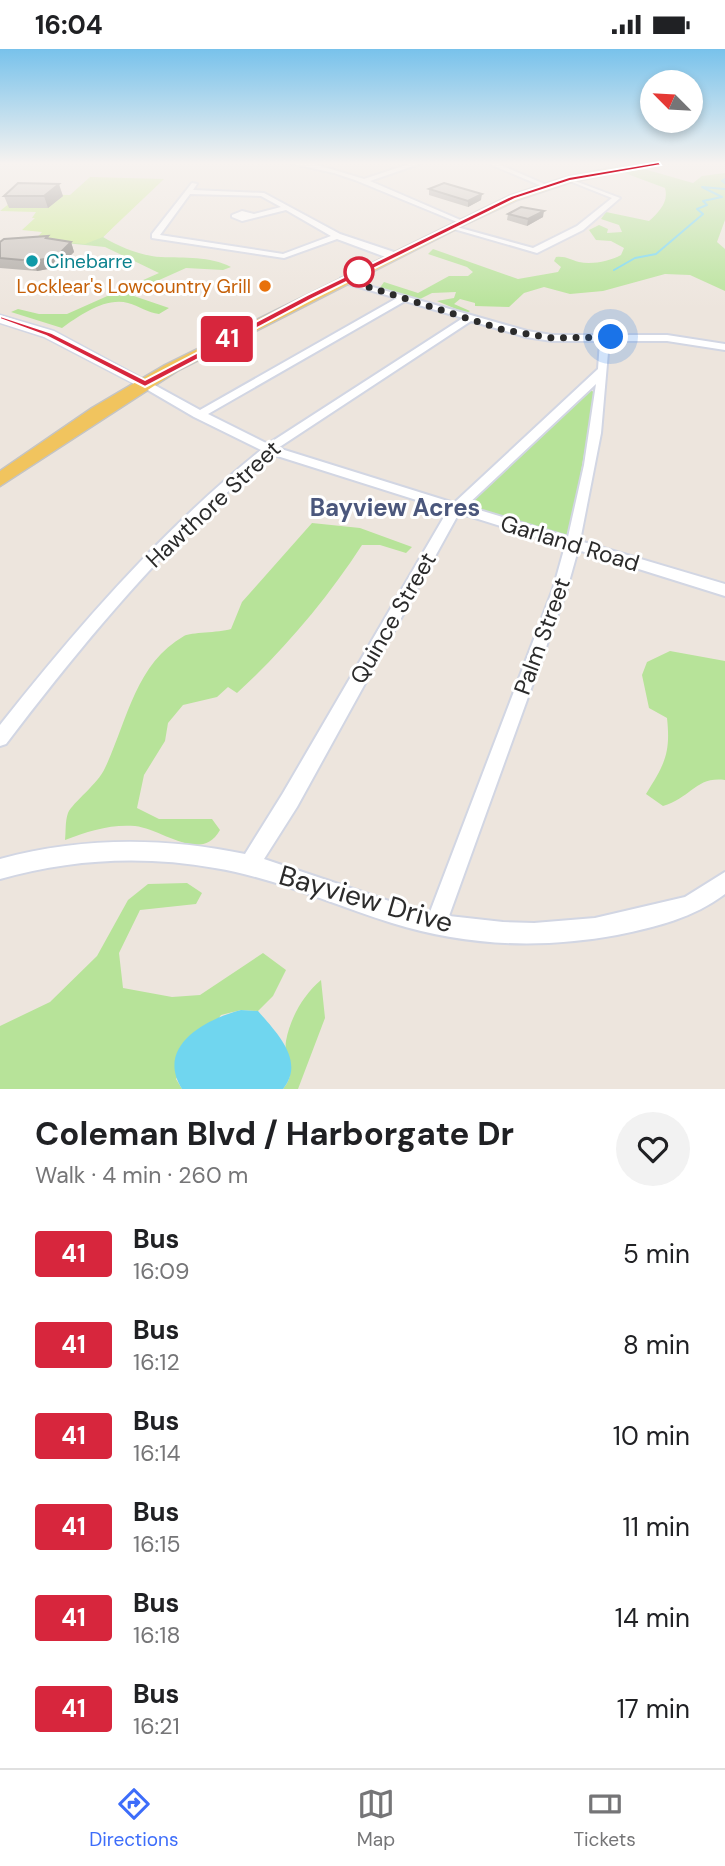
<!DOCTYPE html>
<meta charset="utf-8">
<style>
:root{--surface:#fff;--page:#f2f2f2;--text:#202124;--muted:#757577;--line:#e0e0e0;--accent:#3d6dfa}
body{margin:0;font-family:"DM Sans",sans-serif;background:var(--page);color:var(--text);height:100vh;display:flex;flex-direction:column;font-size:26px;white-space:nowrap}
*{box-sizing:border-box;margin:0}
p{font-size:23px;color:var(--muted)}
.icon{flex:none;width:38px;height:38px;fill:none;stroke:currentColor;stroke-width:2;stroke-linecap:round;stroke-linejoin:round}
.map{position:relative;height:1040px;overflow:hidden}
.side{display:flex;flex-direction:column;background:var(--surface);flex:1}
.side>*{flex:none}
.badge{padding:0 14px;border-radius:5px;font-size:24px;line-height:46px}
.needle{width:46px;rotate:294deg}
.controls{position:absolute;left:640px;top:21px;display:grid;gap:14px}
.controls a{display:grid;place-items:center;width:63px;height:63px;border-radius:50%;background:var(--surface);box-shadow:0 4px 10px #0003;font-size:35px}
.you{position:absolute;width:35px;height:35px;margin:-18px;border:5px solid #fff;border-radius:50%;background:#1a73e8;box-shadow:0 0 0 10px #1a73e833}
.map>.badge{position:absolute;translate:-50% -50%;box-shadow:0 0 0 4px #fff}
.round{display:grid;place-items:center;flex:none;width:74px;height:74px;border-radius:37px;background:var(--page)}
.head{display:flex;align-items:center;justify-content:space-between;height:119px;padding:0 35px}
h1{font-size:33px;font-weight:700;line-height:52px}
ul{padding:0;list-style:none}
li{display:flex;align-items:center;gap:21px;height:91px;padding:0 35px}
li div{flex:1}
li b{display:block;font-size:26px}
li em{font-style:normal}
li .badge{min-width:77px;font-weight:700;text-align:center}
.status{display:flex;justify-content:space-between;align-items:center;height:49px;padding:0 35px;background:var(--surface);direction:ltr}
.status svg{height:19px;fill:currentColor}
.tabs{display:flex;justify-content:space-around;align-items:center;height:98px;border-top:2px solid var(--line);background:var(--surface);font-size:19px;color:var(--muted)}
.tabs a{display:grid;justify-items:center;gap:4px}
.tabs .on{color:var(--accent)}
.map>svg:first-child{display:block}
.green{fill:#b7e399}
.pitch{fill:#cceb95}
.water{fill:#70d6ef}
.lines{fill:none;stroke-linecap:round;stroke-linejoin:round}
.stream{stroke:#70d6ef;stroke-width:2}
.street-casing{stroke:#d2d6e3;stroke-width:4}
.secondary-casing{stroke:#d2d6e3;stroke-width:3}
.primary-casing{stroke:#c4c4c4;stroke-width:3}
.street{fill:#fff;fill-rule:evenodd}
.secondary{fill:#fff;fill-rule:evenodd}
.primary{fill:#f1c45e;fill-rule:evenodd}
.wall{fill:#aca7a2}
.shaded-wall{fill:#8c8884}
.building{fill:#c8c2bc;stroke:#8c8884;stroke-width:2}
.line{fill:#d7263d;stroke:#fff;stroke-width:2}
.walk{stroke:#2b2b2b;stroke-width:7;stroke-dasharray:0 12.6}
.culture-dot{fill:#0f9aa8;stroke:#fff;stroke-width:2.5}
.stop-dot{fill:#fff;stroke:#d7263d;stroke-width:3.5}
.food-dot{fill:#e8710a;stroke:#fff;stroke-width:2.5}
.labels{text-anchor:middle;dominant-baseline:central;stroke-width:6;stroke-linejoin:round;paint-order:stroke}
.far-culture-label{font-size:19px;fill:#0d838f;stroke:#fff;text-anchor:start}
.far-food-label{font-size:19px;fill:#c56008;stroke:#fff;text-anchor:end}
.street-label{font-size:23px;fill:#2b2b2b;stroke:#fff}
.neighbourhood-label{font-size:24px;font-weight:bold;fill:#4b577c;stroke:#fff}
.near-street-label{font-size:28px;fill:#2b2b2b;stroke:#fff}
</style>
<div class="status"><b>16:04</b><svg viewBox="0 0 49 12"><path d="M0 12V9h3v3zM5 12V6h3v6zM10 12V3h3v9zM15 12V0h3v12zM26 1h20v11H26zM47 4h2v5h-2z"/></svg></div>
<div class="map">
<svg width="725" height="1040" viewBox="0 0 725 1040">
<rect width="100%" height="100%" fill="#ede5dd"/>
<path class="green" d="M 644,120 L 693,134 L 702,127 L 725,124 L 725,171 L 717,193 L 725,200 L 725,242 L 690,226 L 665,225 L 603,242 L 570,245 L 544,238 L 524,244 L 509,258 L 475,257 L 475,254 L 460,250 L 454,255 L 470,262 L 464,266 L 461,262 L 437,252 L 454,249 L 456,243 L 432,244 L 416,252 L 379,240 L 384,233 L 418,244 L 449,227 L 468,227 L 473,223 L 467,218 L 428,205 L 433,200 L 518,230 L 558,223 L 561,218 L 554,212 L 556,208 C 567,207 570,211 579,213 C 592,216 610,212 621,206 L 624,199 L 611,192 L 596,191 L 589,181 L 599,176 L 608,180 L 607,184 L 622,183 L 619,176 L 601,170 L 606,163 L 649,172 C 659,163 669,153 665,139 L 622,123 Z
M 112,179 L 103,188 C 120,198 141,207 161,208 C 184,209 210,207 231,218 L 223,221 L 186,219 L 128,245 L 169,259 L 159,265 C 148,264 139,257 128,254 C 105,248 79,267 62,279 L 11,263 L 18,260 L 39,265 L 67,265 L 159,224 L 105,198 L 35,191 Z
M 588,341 L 595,343 L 570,485 L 564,488 L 468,458 L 466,456 Z
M 312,474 L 360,479 L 412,498 L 406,504 L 380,496 L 362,496 C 327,550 284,601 237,644 L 228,638 L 217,648 L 183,656 L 168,674 L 165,692 L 144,726 L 137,759 L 159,770 L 212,770 L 220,781 C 201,815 163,780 135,777 C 111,775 88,782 65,791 C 66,783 65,772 68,764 C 73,753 98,735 105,719 C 127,673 135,615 184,587 C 191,583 218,584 231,580 L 242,553 Z
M 670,602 L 725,612 L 725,731 C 696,727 691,749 663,757 L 646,745 C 664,716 671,705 667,669 L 649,659 L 642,626 L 647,613 Z
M 187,834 L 202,844 L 196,855 L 140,861 L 119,904 L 123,939 L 172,948 L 200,946 L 263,904 L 286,921 L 273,947 L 258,962 L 241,961 L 221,966 L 176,1030 L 182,1040 L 0,1040 L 0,977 L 50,953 L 97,907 L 128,851 L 148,835 Z
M 321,931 L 325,969 L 298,1040 L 283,1040 C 299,1020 283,1011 286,992 C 290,969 304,945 321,931 Z"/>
<path class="pitch" d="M 90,128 L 164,130 L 103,188 L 85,195 L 35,191 L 42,183 L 22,181 L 35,169 L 32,169 L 36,163 L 0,162 L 21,145 L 70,146 Z"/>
<path class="water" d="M 241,961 L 258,962 C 276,983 306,1012 283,1040 L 182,1040 C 155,997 206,970 241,961 Z"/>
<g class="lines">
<path class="stream" d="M 725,130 L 722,132 L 725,134
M 614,221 L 635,209 L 656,205 L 703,165 L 697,160 L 707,156 L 703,152 L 722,148 L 702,138 L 725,140"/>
<g class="street-casing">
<path id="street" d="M 289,114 L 314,115 L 364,130 L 412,114 L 422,114 L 370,132 L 465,173 L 462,175 L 355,131 L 334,124 Z
M 487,114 L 496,114 L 549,137 L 544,138 Z
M 567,129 L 620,149 L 583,181 L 537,204 L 447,178 L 453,177 L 533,199 L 577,177 L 612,149 L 567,131 Z
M 192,134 L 197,135 L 193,141 L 264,144 L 340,185 L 400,205 L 391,210 L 337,190 L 284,209 L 152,189 L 152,185 ZM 190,145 L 261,147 L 281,158 L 254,165 L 242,162 L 232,166 L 232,168 L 242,172 L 286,161 L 331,187 L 283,205 L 160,186 Z
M 341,229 L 527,282 L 552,286 L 667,286 L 725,295 L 725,301 L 667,292 L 609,292 L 601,384 L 580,492 L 725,535 L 725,547 L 578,501 L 567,540 L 449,867 L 503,873 L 534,874 L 595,869 L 685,848 L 725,823 L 725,845 C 693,869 656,878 617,886 C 541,900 465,897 392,874 C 333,856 276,829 215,819 C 142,806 71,810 0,830 L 0,810 C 82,788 162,788 245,805 L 283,744 L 448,461 L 271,405 C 170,489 86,590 6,695 L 0,697 L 0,676 C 79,576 162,481 261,401 L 194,368 L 141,337 L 141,333 L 149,333 L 200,361 L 397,249 L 341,233 ZM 405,252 L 463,269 L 268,395 L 208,365 ZM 471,272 L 526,288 L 552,292 L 600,292 L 598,320 L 454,454 L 278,399 ZM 596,335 L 584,416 L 568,488 L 466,457 ZM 459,464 L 565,497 L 553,540 L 430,863 L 392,853 L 264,810 L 297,758 Z"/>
</g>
<g class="secondary-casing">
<path id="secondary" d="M 0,266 L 54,282 L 153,335 L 145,340 L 140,338 L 44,288 L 0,274 Z"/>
</g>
<g class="primary-casing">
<path id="primary" d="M 641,114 L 663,114 L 571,133 L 517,151 L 466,175 L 177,322 L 0,437 L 0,422 L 92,359 L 165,316 L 509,147 L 569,127 Z"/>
</g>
<use href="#street" class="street"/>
<use href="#secondary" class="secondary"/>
<use href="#primary" class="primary"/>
</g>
<path class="wall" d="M 429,140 L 481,151 L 468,158 L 429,146 Z
M 4,147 L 63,147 L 48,159 L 9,159 Z
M 508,165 L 543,168 L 527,177 L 507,171 Z
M 48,187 L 49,190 L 71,193 L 74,203 L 59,218 L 37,222 L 0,219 L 0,193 Z"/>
<path class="shaded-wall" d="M 59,135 L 63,147 L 48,159 L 44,147 Z
M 482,145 L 481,151 L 468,158 L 468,152 Z
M 544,162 L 543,168 L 527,177 L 528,170 Z
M 71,193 L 74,203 L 59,218 L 37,222 L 33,212 Z"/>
<path class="building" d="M 18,134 L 59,135 L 44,147 L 4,147 Z
M 444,134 L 482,145 L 468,152 L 429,140 Z
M 521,158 L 544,162 L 528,170 L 508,165 Z
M 48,187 L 46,189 L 71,193 L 56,208 L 33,212 L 0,209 L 0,193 L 4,190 Z"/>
<linearGradient id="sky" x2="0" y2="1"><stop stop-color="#78c2eb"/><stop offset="0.44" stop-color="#f7f3f0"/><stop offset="1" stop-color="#f7f3f0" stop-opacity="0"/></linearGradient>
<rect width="725" height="260" fill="url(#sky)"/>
<path class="line" d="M 659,113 L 661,116 L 570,132 L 515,150 L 312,250 L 145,338 L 46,287 L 0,270 L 0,267 L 52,284 L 145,331 L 307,246 L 511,147 L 569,128 Z"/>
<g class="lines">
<path class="walk" d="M 359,223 L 356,234 L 504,281 L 552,289 L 611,288"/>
</g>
<circle class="culture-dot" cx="32" cy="212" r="7"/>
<circle class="stop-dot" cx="359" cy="223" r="14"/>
<circle class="food-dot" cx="265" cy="237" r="7"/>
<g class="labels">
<g class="far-culture-label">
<text x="46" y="212">Cinebarre</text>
</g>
<g class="far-food-label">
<text x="251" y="237">Locklear's Lowcountry Grill</text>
</g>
<g class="street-label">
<text transform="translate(213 455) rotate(-43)">Hawthore Street</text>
<text transform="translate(570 494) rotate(17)">Garland Road</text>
<text transform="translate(393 569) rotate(-60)">Quince Street</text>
<text transform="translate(542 587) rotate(-70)">Palm Street</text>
</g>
<g class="neighbourhood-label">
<text x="395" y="458">Bayview Acres</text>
</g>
<g class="near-street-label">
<text transform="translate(366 850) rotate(16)">Bayview Drive</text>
</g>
</g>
</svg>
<div class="controls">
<a><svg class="needle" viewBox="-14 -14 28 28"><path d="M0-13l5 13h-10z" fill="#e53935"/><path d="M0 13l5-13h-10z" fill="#757577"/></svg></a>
</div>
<div class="you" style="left:611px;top:288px"></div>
<b class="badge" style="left:227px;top:290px;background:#d7263d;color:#fff">41</b>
</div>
<section class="side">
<div class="head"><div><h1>Coleman Blvd / Harborgate Dr</h1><p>Walk · 4 min · 260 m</p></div><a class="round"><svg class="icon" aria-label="heart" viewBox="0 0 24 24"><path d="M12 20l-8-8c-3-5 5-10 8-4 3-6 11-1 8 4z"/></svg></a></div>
<ul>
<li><span class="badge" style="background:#d7263d;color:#fff">41</span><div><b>Bus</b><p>16:09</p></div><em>5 min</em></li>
<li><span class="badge" style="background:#d7263d;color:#fff">41</span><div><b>Bus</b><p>16:12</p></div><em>8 min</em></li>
<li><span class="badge" style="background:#d7263d;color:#fff">41</span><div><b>Bus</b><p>16:14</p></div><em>10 min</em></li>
<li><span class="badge" style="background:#d7263d;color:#fff">41</span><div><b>Bus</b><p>16:15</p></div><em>11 min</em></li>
<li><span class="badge" style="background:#d7263d;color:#fff">41</span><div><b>Bus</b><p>16:18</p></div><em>14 min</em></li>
<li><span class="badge" style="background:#d7263d;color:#fff">41</span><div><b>Bus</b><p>16:21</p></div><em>17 min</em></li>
</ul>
</section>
<nav class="tabs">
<a class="on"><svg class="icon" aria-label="directions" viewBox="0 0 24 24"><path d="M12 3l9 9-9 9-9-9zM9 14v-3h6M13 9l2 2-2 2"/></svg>Directions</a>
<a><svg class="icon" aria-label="map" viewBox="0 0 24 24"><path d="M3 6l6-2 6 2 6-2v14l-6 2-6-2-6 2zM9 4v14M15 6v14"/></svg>Map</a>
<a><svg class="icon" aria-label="tickets" viewBox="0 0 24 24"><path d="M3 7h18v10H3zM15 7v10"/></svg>Tickets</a>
</nav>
